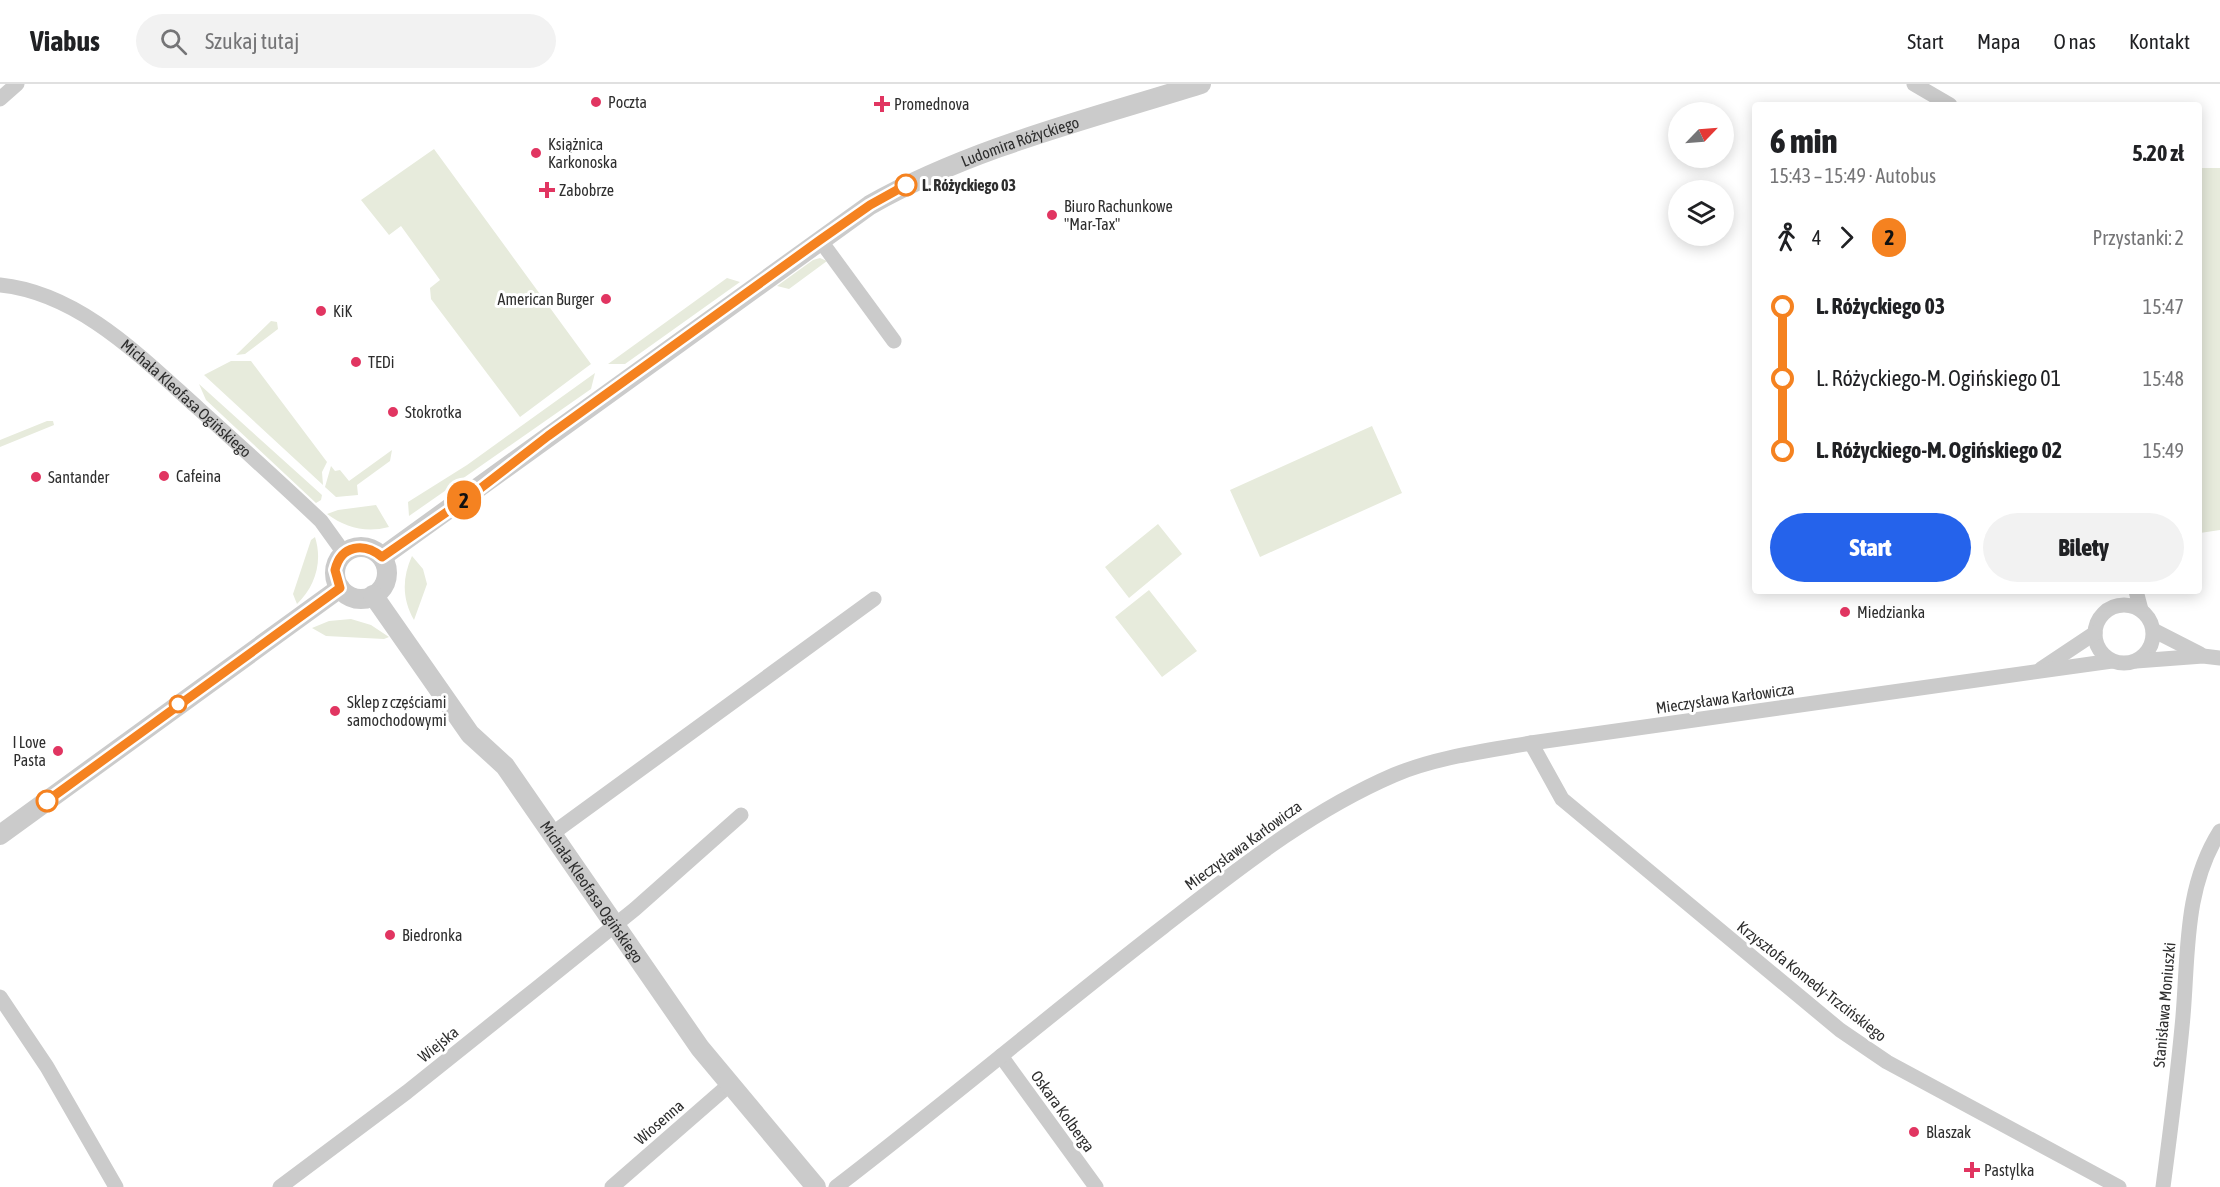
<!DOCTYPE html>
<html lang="pl">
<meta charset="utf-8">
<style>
:root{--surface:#fff;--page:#f2f2f2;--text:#202124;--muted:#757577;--line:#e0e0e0;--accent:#2563eb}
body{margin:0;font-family:"Asap Condensed",sans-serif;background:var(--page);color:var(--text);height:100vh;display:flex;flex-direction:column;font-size:22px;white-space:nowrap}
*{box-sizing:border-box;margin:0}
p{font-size:20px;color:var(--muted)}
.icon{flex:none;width:33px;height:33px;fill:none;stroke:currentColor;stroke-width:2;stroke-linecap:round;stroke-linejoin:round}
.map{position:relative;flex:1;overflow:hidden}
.sheet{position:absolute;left:1752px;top:18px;width:450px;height:492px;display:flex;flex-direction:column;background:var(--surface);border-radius:6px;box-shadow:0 3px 15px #0003}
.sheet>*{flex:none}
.badge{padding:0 12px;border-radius:20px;font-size:21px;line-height:39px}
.needle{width:39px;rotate:65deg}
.fabs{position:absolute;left:1668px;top:18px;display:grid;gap:12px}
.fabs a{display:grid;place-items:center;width:66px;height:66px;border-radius:50%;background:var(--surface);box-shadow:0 3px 15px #0003;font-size:30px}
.map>.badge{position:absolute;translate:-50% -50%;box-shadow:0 0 0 3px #fff}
.legs{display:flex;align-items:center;gap:9px;height:66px;padding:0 18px;font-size:20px}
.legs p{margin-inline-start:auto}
.headline{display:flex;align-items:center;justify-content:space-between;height:102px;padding:0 18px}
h1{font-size:33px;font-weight:800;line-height:45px}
.primary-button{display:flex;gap:12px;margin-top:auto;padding:12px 18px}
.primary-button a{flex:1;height:69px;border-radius:36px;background:var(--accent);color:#fff;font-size:24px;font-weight:800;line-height:69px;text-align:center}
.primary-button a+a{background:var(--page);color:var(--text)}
ul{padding:0 18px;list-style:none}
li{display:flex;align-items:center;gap:21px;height:72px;font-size:22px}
li i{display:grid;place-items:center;width:9px;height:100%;margin:0 8px;background:currentColor}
li i::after{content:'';width:15px;height:15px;margin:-8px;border:4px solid;border-radius:50%;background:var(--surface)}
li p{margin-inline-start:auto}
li:first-child i{background:linear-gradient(#0000 50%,currentColor 0)}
li:last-child i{background:linear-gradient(currentColor 50%,#0000 0)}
header{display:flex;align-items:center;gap:36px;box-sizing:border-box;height:84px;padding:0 30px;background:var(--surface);border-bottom:2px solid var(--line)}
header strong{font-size:28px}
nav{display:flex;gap:33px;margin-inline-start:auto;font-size:21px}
.search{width:420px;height:54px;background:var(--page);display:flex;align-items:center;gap:15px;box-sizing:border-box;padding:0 21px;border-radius:33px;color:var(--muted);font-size:22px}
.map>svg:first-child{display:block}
.green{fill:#e7ebdc}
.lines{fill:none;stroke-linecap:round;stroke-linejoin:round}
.minor{stroke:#cbcbcb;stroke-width:15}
.tertiary{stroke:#cbcbcb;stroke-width:20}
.line-1-casing{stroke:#fff;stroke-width:14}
.line-1{stroke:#f58220;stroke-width:9}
.poi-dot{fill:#e13561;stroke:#fff;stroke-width:2}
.stop-1-dot{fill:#fff;stroke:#f58220;stroke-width:3}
.labels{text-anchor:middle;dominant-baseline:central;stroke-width:6;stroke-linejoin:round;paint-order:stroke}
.poi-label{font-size:16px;fill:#2e2e2e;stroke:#fff;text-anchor:start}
.street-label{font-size:16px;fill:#2e2e2e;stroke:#fff}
.stop-label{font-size:16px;font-weight:bold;fill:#2e2e2e;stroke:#fff;text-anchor:start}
</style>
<header>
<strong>Viabus</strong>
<div class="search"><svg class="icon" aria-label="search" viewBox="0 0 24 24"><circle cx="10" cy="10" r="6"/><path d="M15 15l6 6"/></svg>Szukaj tutaj</div>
<nav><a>Start</a><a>Mapa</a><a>O nas</a><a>Kontakt</a></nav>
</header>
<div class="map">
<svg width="2220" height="1103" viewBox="0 0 2220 1103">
<rect width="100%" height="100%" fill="#fff"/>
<path class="green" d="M 434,65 L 591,280 L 520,333 L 431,215 L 430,204 L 440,196 L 401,142 L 389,151 L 361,116 Z
M 2199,84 L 2220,84 L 2220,446 L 2200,449 Z
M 820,174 L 827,177 L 789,205 L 777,202 L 813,176 Z
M 727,194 L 740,198 L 625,280 L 608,280 Z
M 271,237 L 277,238 L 278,245 L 245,270 L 236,271 Z
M 231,277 L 251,277 L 327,378 L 322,388 L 323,401 L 204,291 Z
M 595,289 L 591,305 L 409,432 L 408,418 L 467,381 Z
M 199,300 L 322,411 L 321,416 L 316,419 L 206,316 Z
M 47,337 L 53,337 L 54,341 L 0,363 L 0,356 Z
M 1372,342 L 1402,409 L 1260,473 L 1230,406 Z
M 392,366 L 390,377 L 357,401 L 358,411 L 336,413 L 325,403 L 331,382 L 335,387 L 340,386 L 349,397 Z
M 376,421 L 389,443 C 366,449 346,444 327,430 L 338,426 Z
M 1158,440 L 1182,470 L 1129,514 L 1105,483 Z
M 315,453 C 323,478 315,503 297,520 L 293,510 L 311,456 Z
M 412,472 L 423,485 L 427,500 L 414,536 C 402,515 402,494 412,472 Z
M 1149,506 L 1197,567 L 1162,593 L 1115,533 Z
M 351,535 L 371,541 L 389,553 L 384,555 L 326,552 L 312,544 L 329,537 Z"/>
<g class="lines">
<g class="minor">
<path d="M 1914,0 L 1950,21"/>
<path d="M 0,15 L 17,0"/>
<path d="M 820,156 L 894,257"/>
<path id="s1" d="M 0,201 C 80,209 143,275 199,325 C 240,362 281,399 321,437 L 344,469"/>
<path d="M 2136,507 L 2141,526"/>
<circle cx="2124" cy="550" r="29"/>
<path d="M 2153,546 L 2200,570"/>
<path d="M 2136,577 L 2203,572 L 2220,574"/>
<path d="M 2041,585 L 2095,549"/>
<path d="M 1531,659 L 1562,715 L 1840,946 L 1887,978 L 2119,1103"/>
<path d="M 553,749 L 874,515"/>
<path d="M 0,913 L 47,983 L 116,1103"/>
<path d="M 1001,972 L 1096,1103"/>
<path d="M 280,1103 L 407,1008 L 537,904 L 635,825 L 741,731"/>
<path d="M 612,1103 L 729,1001"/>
<path d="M 836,1103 C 947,1018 1053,928 1163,843 C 1237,786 1308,728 1394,691 C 1437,673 1486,667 1531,659 L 2112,577"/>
<path d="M 2163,1103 C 2170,1050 2177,996 2182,943 C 2189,876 2182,807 2220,747"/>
</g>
<g class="tertiary">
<circle cx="361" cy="489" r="26"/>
<path id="s2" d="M 382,473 L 870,121 C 973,63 1090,35 1201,0"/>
<path id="s3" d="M 373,511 L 470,650 L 505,682 L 700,964 L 816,1103"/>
<path d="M 0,751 L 340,504"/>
</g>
</g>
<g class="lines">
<g class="line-1-casing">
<path id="line-1" d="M 47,717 L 340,504 L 335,486 C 341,461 364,458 382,473 L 477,407 L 548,352 L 820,156 L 870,121 L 906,101"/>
</g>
<use href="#line-1" class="line-1"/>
</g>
<g class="poi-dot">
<circle cx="596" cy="18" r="6"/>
<path d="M879 11h6v6h6v6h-6v6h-6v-6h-6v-6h6z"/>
<circle cx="536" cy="69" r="6"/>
<path d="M544 97h6v6h6v6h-6v6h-6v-6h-6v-6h6z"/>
<circle cx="1052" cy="131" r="6"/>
<circle cx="606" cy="215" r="6"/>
<circle cx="321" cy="227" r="6"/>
<circle cx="356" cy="278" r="6"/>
<circle cx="393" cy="328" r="6"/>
<circle cx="164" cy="392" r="6"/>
<circle cx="36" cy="393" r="6"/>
<circle cx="1845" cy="528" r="6"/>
<circle cx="335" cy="627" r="6"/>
<circle cx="58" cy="667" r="6"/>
<circle cx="390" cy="851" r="6"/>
<circle cx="1914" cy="1048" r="6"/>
<path d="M1969 1077h6v6h6v6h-6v6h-6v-6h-6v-6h6z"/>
</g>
<g class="stop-1-dot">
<circle cx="906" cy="101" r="10"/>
<circle cx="178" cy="620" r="8"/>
<circle cx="47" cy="717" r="10"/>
</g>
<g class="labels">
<g class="poi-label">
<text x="608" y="18">Poczta</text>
<text x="894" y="20">Promednova</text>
<text x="548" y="60">Książnica<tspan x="548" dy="18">Karkonoska</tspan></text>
<text x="559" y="106">Zabobrze</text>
<text x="1064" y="122">Biuro Rachunkowe<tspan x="1064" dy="18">"Mar-Tax"</tspan></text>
<text x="594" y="215" text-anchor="end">American Burger</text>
<text x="333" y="227">KiK</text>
<text x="368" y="278">TEDi</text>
<text x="405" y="328">Stokrotka</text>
<text x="176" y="392">Cafeina</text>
<text x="48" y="393">Santander</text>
<text x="1857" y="528">Miedzianka</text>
<text x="347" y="618">Sklep z częściami<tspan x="347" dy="18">samochodowymi</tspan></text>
<text x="46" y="658" text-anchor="end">I Love<tspan x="46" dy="18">Pasta</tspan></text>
<text x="402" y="851">Biedronka</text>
<text x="1926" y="1048">Blaszak</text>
<text x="1984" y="1086">Pastylka</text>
</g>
<g class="street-label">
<text stroke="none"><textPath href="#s2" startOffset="765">Ludomira Różyckiego</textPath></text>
<text stroke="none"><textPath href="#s1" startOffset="222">Michała Kleofasa Ogińskiego</textPath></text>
<text transform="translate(1725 614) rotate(-8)">Mieczysława Karłowicza</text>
<text transform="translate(1243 761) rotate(-36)">Mieczysława Karłowicza</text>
<text stroke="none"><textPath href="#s3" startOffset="370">Michała Kleofasa Ogińskiego</textPath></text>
<text transform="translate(1812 897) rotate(38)">Krzysztofa Komedy-Trzcińskiego</text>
<text transform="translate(2164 921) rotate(-85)">Stanisława Moniuszki</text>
<text transform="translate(438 960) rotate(-39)">Wiejska</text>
<text transform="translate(1063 1027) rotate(54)">Oskara Kolberga</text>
<text transform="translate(659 1038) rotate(-41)">Wiosenna</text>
</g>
<g class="stop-label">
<text x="922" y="101">L. Różyckiego 03</text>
</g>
</g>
</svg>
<div class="fabs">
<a><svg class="needle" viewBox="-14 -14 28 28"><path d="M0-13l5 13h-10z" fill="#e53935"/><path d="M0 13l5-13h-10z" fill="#757577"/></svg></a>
<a><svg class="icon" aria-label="layers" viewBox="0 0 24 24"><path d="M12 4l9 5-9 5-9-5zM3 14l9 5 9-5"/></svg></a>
</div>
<b class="badge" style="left:464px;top:416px;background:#f58220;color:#111">2</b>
<section class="sheet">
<div class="headline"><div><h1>6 min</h1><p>15:43 – 15:49 · Autobus</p></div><b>5.20 zł</b></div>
<div class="legs"><svg class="icon" aria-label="walk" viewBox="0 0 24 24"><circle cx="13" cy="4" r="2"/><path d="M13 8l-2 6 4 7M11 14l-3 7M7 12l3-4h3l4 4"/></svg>4<svg class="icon" aria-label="forward" viewBox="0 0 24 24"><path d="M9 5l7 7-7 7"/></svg><b class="badge" style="background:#f58220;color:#111">2</b><p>Przystanki: 2</p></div>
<ul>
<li><i style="color:#f58220"></i><b>L. Różyckiego 03</b><p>15:47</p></li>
<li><i style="color:#f58220"></i><span>L. Różyckiego-M. Ogińskiego 01</span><p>15:48</p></li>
<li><i style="color:#f58220"></i><b>L. Różyckiego-M. Ogińskiego 02</b><p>15:49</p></li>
</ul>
<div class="primary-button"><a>Start</a><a>Bilety</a></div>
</section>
</div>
